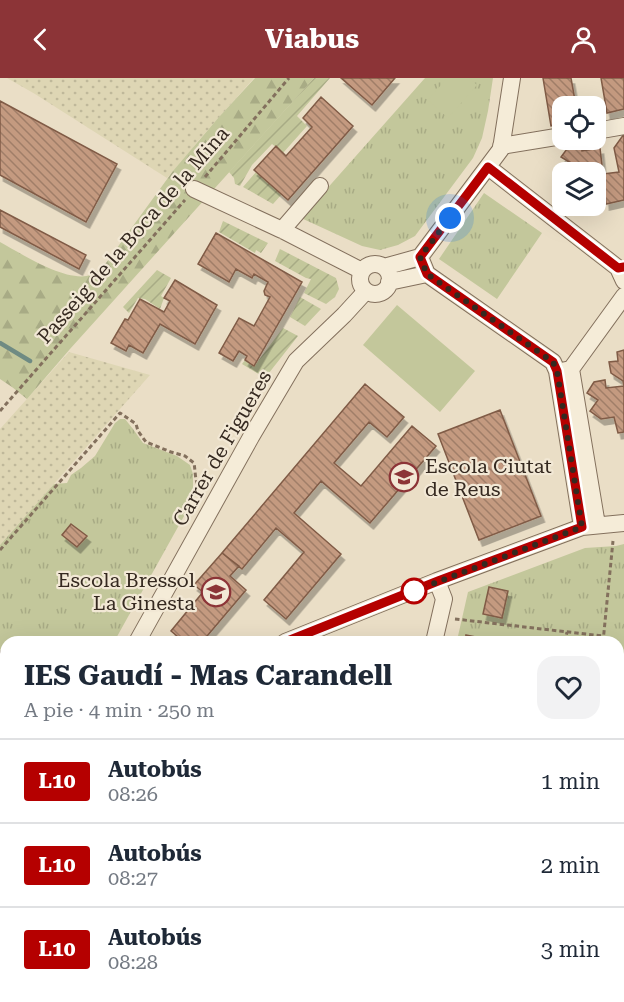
<!DOCTYPE html>
<html lang="es">
<meta charset="utf-8">
<style>
:root{--surface:#fff;--page:#f2f2f3;--text:#1f2937;--muted:#747a83;--line:#e0e1e3;--accent:#8c3437}
body{margin:0;font-family:"Roboto Serif",serif;background:var(--page);color:var(--text);height:100vh;display:flex;flex-direction:column;font-size:22px;white-space:nowrap}
*{box-sizing:border-box;margin:0}
p{font-size:20px;color:var(--muted)}
.icon{flex:none;width:33px;height:33px;fill:none;stroke:currentColor;stroke-width:2;stroke-linecap:round;stroke-linejoin:round}
.map{position:relative;flex:1;overflow:hidden}
.side{position:absolute;left:0px;top:558px;width:624px;height:366px;display:flex;flex-direction:column;background:var(--surface);border-radius:18px 18px 0 0;box-shadow:0 6px 24px #0002}
.side>*{flex:none}
.badge{padding:0 12px;border-radius:4px;font-size:21px;line-height:39px}
.fabs{position:absolute;left:552px;top:18px;display:grid;gap:12px}
.fabs a{display:grid;place-items:center;width:54px;height:54px;border-radius:12px;background:var(--surface);box-shadow:0 6px 24px #0002;font-size:30px}
.you{position:absolute;width:30px;height:30px;margin:-15px;border:4px solid #fff;border-radius:50%;background:#1a73e8;box-shadow:0 0 0 9px #1a73e833}
.map>.badge{position:absolute;translate:-50% -50%;box-shadow:0 0 0 3px #fff}
.round{display:grid;place-items:center;flex:none;width:63px;height:63px;border-radius:18px;background:var(--page)}
.head{display:flex;align-items:center;justify-content:space-between;height:102px;padding:0 24px}
h1{font-size:28px;font-weight:700;line-height:45px}
ul{padding:0;list-style:none}
li{display:flex;align-items:center;gap:18px;height:84px;padding:0 24px;border-top:2px solid var(--line)}
li div{flex:1}
li b{display:block;font-size:22px}
li em{font-style:normal}
li .badge{min-width:66px;font-weight:700;text-align:center}
header{display:flex;justify-content:space-between;align-items:center;height:78px;padding:0 24px;background:var(--accent);color:#fff;font-size:27px;font-weight:700}
.map>svg:first-child{display:block}
.farmland{fill:url(#farmland-dots)}
.grass{fill:url(#grass-tufts)}
.forest{fill:url(#forest-firs)}
.garden{fill:url(#garden-furrows)}
.pitch{fill:#c3c79b}
.lines{fill:none;stroke-linecap:round;stroke-linejoin:round}
.stream{stroke:#6f8b83;stroke-width:4.5}
.building{fill:url(#building-back-hatch);stroke:#805b46;stroke-width:1.5;filter:url(#shadow)}
.minor-casing{stroke:#83705d;stroke-width:18}
.path{stroke:#83705d;stroke-width:3;stroke-dasharray:4.5 3;stroke-linecap:butt}
.minor{stroke:#f5ecd8;stroke-width:16}
.line-casing{stroke:#fff;stroke-width:14}
.line{stroke:#b50000;stroke-width:9}
.walk{stroke:#352920;stroke-width:6;stroke-dasharray:0 10.8}
.stop-dot{fill:#fff;stroke:#b50000;stroke-width:3}
.labels{text-anchor:middle;dominant-baseline:central;stroke-width:4.5;stroke-linejoin:round;paint-order:stroke}
.street-label{font-size:20px;fill:#352920;stroke:#f2e8d5}
.poi-label{font-size:20px;fill:#352920;stroke:#f2e8d5;text-anchor:start}
</style>
<header><svg class="icon" aria-label="back" viewBox="0 0 24 24"><path d="M15 5l-7 7 7 7"/></svg>Viabus<svg class="icon" aria-label="person" viewBox="0 0 24 24"><circle cx="12" cy="8" r="4"/><path d="M4 21q1-7 8-7t8 7"/></svg></header>
<div class="map">
<svg width="624" height="924" viewBox="0 0 624 924">
<defs>
<pattern id="farmland-dots" width="8" height="8" patternUnits="userSpaceOnUse" patternTransform="scale(1.5)"><rect width="8" height="8" fill="#ded6b4"/><path d="M2 2h.1M6 6h.1" fill="none" stroke="#bfb89a" stroke-width="1.8" stroke-linecap="round"/></pattern>
<pattern id="grass-tufts" width="24" height="20" patternUnits="userSpaceOnUse" patternTransform="scale(1.5)"><rect width="24" height="20" fill="#c3c79b"/><path d="M3 7l-1-3M5 7V3M7 7l1-3M15 17l-1-3M17 17v-4M19 17l1-3" fill="none" stroke="#a8ab85"/></pattern>
<pattern id="forest-firs" width="22" height="20" patternUnits="userSpaceOnUse" patternTransform="scale(1.5)"><rect width="22" height="20" fill="#c3c79b"/><path d="M5 1l3.5 6h-7zM16 11l3.5 6h-7z" fill="#a8ab85"/></pattern>
<pattern id="garden-furrows" width="10" height="10" patternUnits="userSpaceOnUse" patternTransform="scale(1.5)"><rect width="10" height="10" fill="#c3c79b"/><path d="M-1 1l2-2M0 10L10 0M9 11l2-2" fill="none" stroke="#a8ab85"/></pattern>
<pattern id="building-back-hatch" width="6" height="6" patternUnits="userSpaceOnUse" patternTransform="scale(1.5)"><rect width="6" height="6" fill="#c49a80"/><path d="M-1 5l2 2M0 0l6 6M5-1l2 2" fill="none" stroke="#a07e68"/></pattern>
<filter id="shadow"><feDropShadow dx="3.5" dy="6" stdDeviation="0" flood-color="#0004"/></filter>
</defs>
<rect width="100%" height="100%" fill="#eadec6"/>
<path class="farmland" d="M 7,0 L 254,0 L 198,63 L 186,79 L 167,100 L 35,16 Z
M 69,274 L 150,297 L 0,467 L 0,351 Z"/>
<path class="grass" d="M 425,0 L 493,0 L 488,33 L 482,60 L 473,80 L 415,158 L 398,167 L 380,172 L 362,168 L 301,140 Z
M 484,115 L 542,155 L 497,221 L 439,181 Z
M 120,341 L 125,341 L 133,351 L 143,365 L 177,378 L 190,387 L 193,396 L 193,410 L 198,413 L 114,564 L 6,564 L 6,669 L 0,666 L 0,467 L 54,406 L 67,405 L 71,397 L 81,390 L 95,378 L 115,345 Z
M 624,466 L 624,730 L 618,757 L 618,564 L 451,564 L 453,558 L 458,558 L 468,514 L 585,470 L 616,468 Z
M 0,675 L 6,677 L 6,723 L 0,720 Z
M 0,774 L 6,777 L 6,918 L 222,918 L 236,924 L 0,924 Z"/>
<path class="forest" d="M 255,0 L 314,0 L 70,271 L 27,321 L 12,309 L 0,301 L 0,164 C 22,176 66,205 91,197 C 97,194 102,189 106,185 L 173,93 L 219,39 Z"/>
<path class="garden" d="M 314,0 L 330,0 L 297,38 L 307,48 L 283,75 L 272,66 L 252,87 L 240,108 L 235,106 L 234,100 L 229,94 Z
M 256,94 L 282,116 L 273,126 L 243,109 Z
M 223,143 L 268,165 L 261,175 L 256,172 L 255,175 L 219,154 Z
M 280,171 L 336,200 L 339,211 L 335,219 L 326,226 L 304,215 L 311,201 L 306,200 L 275,183 Z
M 157,192 L 171,200 L 161,218 L 164,220 L 160,231 L 145,221 L 138,220 L 129,235 L 123,229 Z
M 300,219 L 321,231 L 305,248 L 290,239 Z
M 283,250 L 298,258 L 265,300 L 242,286 L 245,282 L 255,287 Z"/>
<path class="pitch" d="M 447,0 L 469,0 L 477,7 L 448,40 L 428,22 Z
M 397,227 L 475,293 L 440,334 L 363,267 Z
M 459,918 L 552,918 L 550,924 L 474,924 Z"/>
<g class="lines">
<path class="stream" d="M 0,265 L 30,283
M 154,918 L 162,924"/>
</g>
<path class="building" d="M 341,0 L 395,0 L 372,27 Z
M 543,0 L 571,0 L 576,28 L 562,28 L 562,46 L 551,48 Z
M 601,0 L 624,0 L 624,31 L 607,35 Z
M 321,19 L 353,48 L 288,122 L 254,92 L 276,68 L 286,78 L 312,49 L 303,40 Z
M 0,23 L 117,86 L 86,144 L 0,97 Z
M 624,56 L 624,122 L 606,126 L 605,117 L 596,119 L 596,94 L 592,94 L 592,92 L 584,93 L 585,94 L 566,94 L 571,85 L 561,79 L 570,67 L 581,65 L 582,73 L 600,70 L 603,96 L 619,94 L 614,70 Z
M 0,132 L 86,177 L 79,191 L 0,149 Z
M 216,155 L 302,204 L 254,288 L 245,282 L 247,278 L 239,273 L 233,283 L 219,275 L 239,240 L 254,248 L 270,219 L 265,217 L 264,213 L 268,204 L 254,196 L 252,200 L 236,191 L 229,204 L 198,186 Z
M 175,202 L 217,227 L 195,266 L 160,246 L 143,275 L 129,267 L 126,273 L 111,265 L 125,241 L 128,242 L 140,221 L 164,234 L 170,223 L 164,220 Z
M 624,272 L 624,354 L 618,355 L 614,339 L 601,341 L 590,333 L 598,322 L 587,315 L 594,304 L 605,302 L 606,310 L 624,308 L 623,303 L 611,295 L 609,284 L 618,283 L 617,274 Z
M 365,306 L 404,339 L 387,359 L 369,344 L 334,385 L 361,408 L 412,348 L 436,368 L 370,445 L 321,403 L 294,435 L 341,476 L 286,541 L 264,522 L 304,474 L 276,450 L 242,491 L 222,475 Z
M 500,332 L 541,438 L 479,462 L 438,356 Z
M 71,446 L 87,458 L 77,469 L 62,457 Z
M 222,475 L 239,488 L 230,498 L 246,512 L 202,564 L 184,564 L 171,553 L 203,514 L 194,507 Z
M 489,509 L 508,513 L 502,540 L 483,536 Z
M 466,557 L 491,562 L 491,564 L 465,564 Z
M 618,586 L 624,587 L 624,609 L 620,629 L 618,629 Z
M 256,918 L 309,918 L 324,924 L 282,924 L 269,919 L 267,923 Z
M 328,918 L 353,918 L 355,919 L 353,924 L 325,924 Z"/>
<g class="lines">
<g class="minor-casing">
<path id="minor" d="M 596,53 L 624,48
M 501,68 L 562,58
M 488,89 L 618,190 L 624,203
M 194,111 L 282,152 L 362,193
M 282,152 L 320,108
M 420,179 L 427,196 L 553,284 L 557,293 L 582,449
M360 201a15 15 0 1 1 30 0a15 15 0 1 1-30 0Z
M 384,189 L 420,179 L 501,71 L 512,0
M 389,204 L 427,196
M 571,291 L 597,447
M 561,293 L 571,291 L 624,218
M 137,564 L 251,359 L 296,283 L 344,237 L 366,213
M 285,564 L 437,503 L 582,449 L 624,445
M 434,564 L 444,521 L 437,503
M 0,744 L 6,747
M 618,846 L 624,820
M 618,875 L 624,877
M 403,918 L 417,924
M 599,924 L 600,918"/>
</g>
<path class="path" d="M 205,99 L 289,0
M 0,333 L 185,122
M 0,472 L 120,335 L 136,346 L 138,353 L 146,364 L 171,374 L 185,378 L 194,385 C 196,397 194,406 204,414
M 455,541 L 603,558
M 565,564 L 567,554
M 603,564 L 613,463
M 0,573 L 6,578
M 618,581 L 624,582
M 0,604 L 6,594
M 618,643 L 624,643
M 0,763 L 4,766 L 5,776 L 0,783"/>
<use href="#minor" class="minor"/>
</g>
<g class="lines">
<g class="line-casing">
<path id="line" d="M 285,564 L 438,503 L 582,449 L 557,293 L 553,284 L 427,196 L 420,179 L 488,89 L 618,190 L 624,189"/>
</g>
<use href="#line" class="line"/>
<path class="walk" d="M 414,513 L 582,449 L 557,293 L 553,284 L 427,196 L 420,179 L 450,140"/>
</g>
<defs>
<g id="school-ring" transform="scale(1.5)"><circle r="9.5" fill="#f2e8d5" stroke="#8c3437" stroke-width="1.5"/><path d="M0-5L7-2L0 1L-7-2ZM-4 1L0 2.5L4 1V4Q0 6-4 4Z" fill="#8c3437"/></g>
</defs>
<g fill-rule="evenodd">
<use href="#school-ring" x="404" y="399"/>
<use href="#school-ring" x="216" y="514"/>
</g>
<circle class="stop-dot" cx="414" cy="513" r="12"/>
<g class="labels">
<g class="street-label">
<text transform="translate(133 157) rotate(-49)">Passeig de la Boca de la Mina</text>
<text transform="translate(222 370) rotate(-60)">Carrer de Figueres</text>
</g>
<g class="poi-label">
<text x="425" y="388">Escola Ciutat<tspan x="425" dy="23">de Reus</tspan></text>
<text x="195" y="502" text-anchor="end">Escola Bressol<tspan x="195" dy="23">La Ginesta</tspan></text>
</g>
</g>
</svg>
<div class="fabs">
<a><svg class="icon" aria-label="locate" viewBox="0 0 24 24"><circle cx="12" cy="12" r="6"/><path d="M12 2v4M12 18v4M2 12h4M18 12h4"/></svg></a>
<a><svg class="icon" aria-label="layers" viewBox="0 0 24 24"><path d="M12 4l9 5-9 5-9-5zM3 14l9 5 9-5"/></svg></a>
</div>
<div class="you" style="left:450px;top:140px"></div>
<section class="side">
<div class="head"><div><h1>IES Gaudí - Mas Carandell</h1><p>A pie · 4 min · 250 m</p></div><a class="round"><svg class="icon" aria-label="heart" viewBox="0 0 24 24"><path d="M12 20l-8-8c-3-5 5-10 8-4 3-6 11-1 8 4z"/></svg></a></div>
<ul>
<li><span class="badge" style="background:#b50000;color:#fff">L10</span><div><b>Autobús</b><p>08:26</p></div><em>1 min</em></li>
<li><span class="badge" style="background:#b50000;color:#fff">L10</span><div><b>Autobús</b><p>08:27</p></div><em>2 min</em></li>
<li><span class="badge" style="background:#b50000;color:#fff">L10</span><div><b>Autobús</b><p>08:28</p></div><em>3 min</em></li>
</ul>
</section>
</div>
